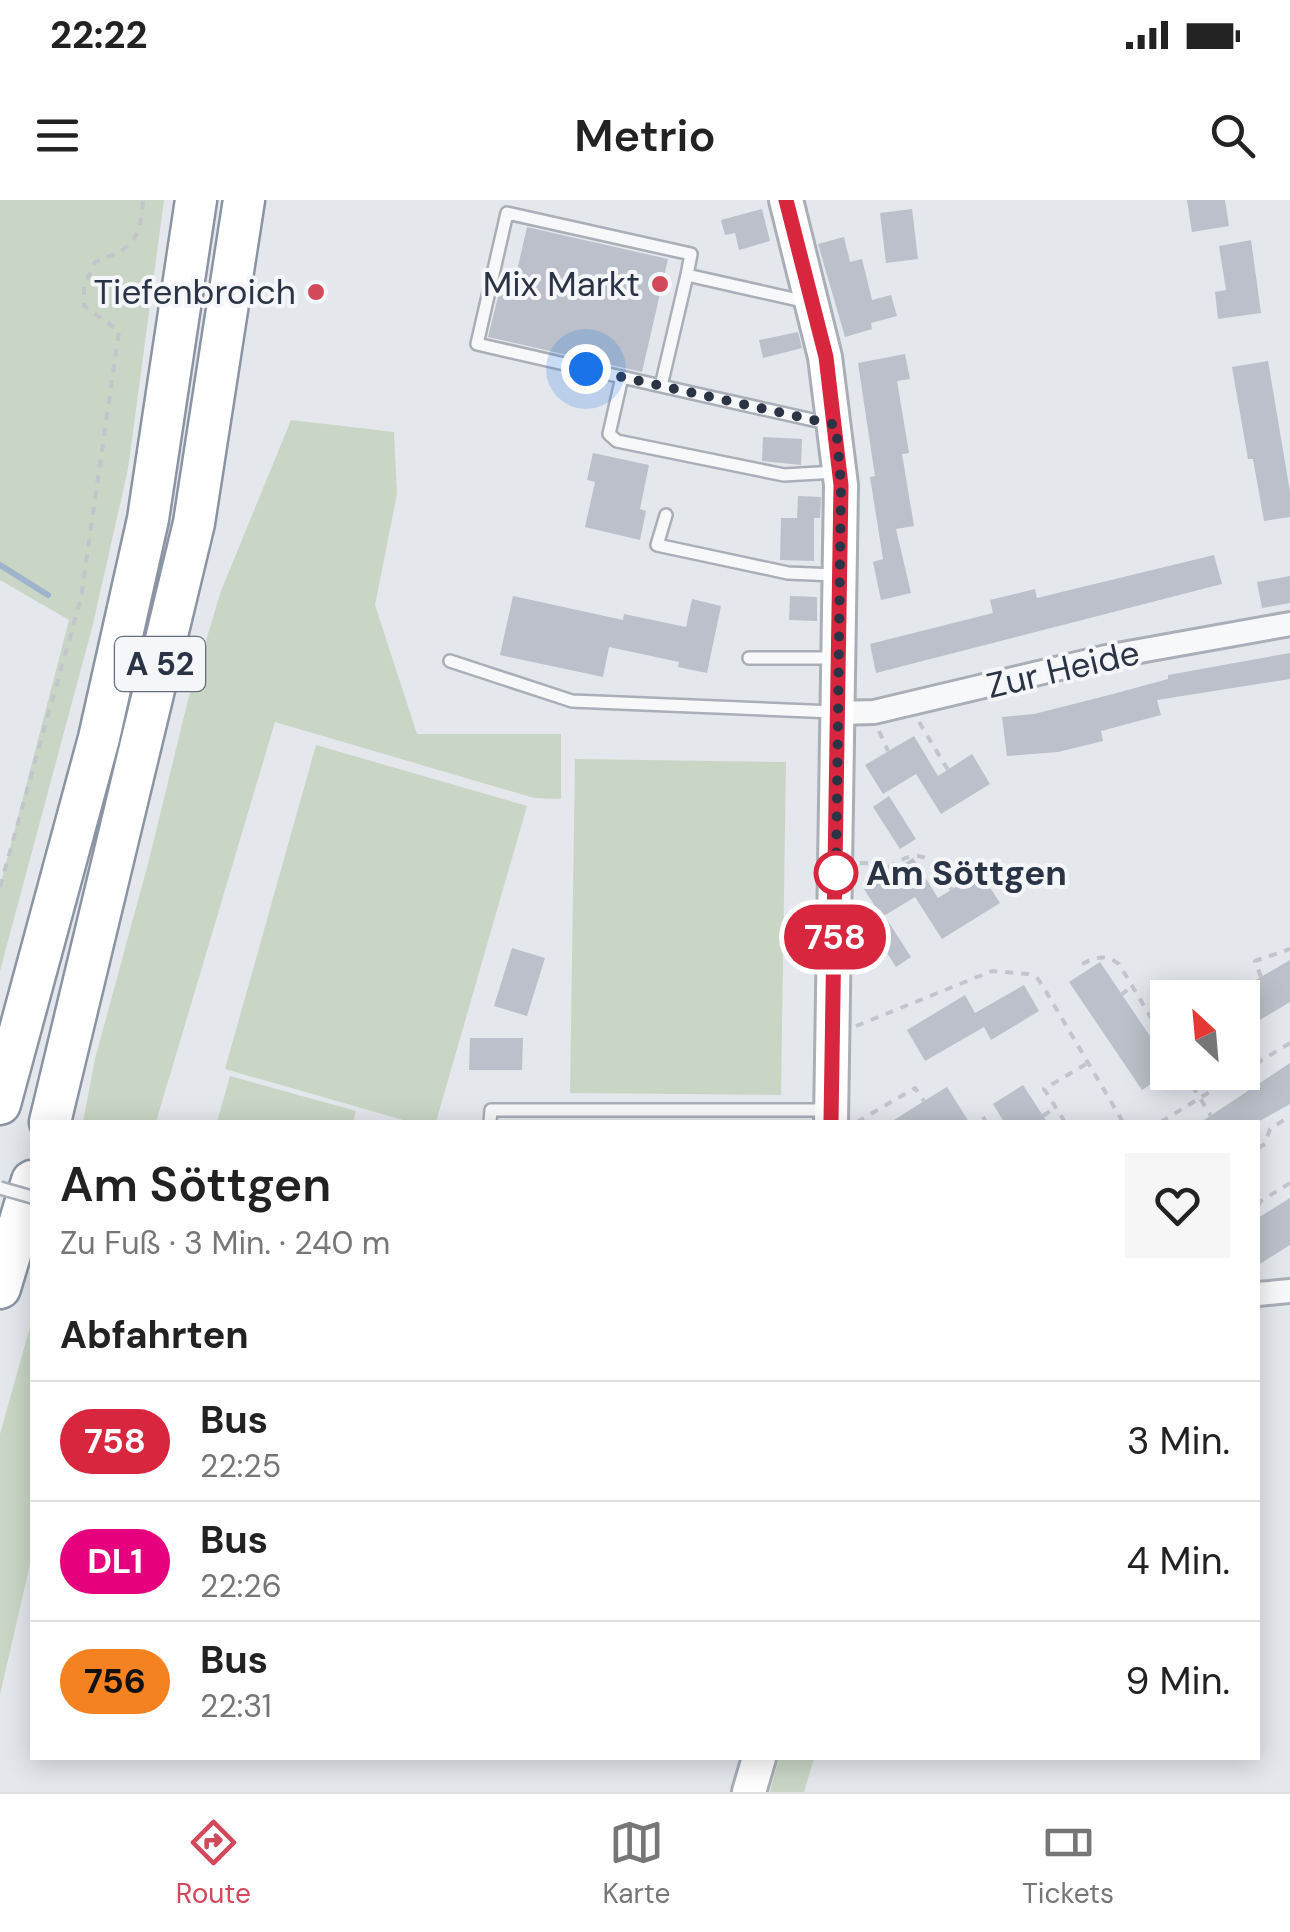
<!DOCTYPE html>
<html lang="de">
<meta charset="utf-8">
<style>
:root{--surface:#fff;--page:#f6f6f6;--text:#222;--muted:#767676;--line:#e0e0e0;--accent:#d1495b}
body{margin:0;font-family:"DM Sans",sans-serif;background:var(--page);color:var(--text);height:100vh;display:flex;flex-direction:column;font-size:38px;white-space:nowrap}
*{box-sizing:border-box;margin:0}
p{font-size:32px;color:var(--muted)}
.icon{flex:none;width:55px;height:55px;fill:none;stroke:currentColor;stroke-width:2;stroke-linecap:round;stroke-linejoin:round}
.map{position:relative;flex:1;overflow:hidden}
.sheet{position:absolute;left:30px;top:920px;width:1230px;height:640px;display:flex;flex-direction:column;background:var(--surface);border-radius:0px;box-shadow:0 5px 25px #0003}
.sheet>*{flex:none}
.badge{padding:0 20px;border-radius:32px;font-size:35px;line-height:65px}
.needle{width:65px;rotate:334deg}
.fabs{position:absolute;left:1150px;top:780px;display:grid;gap:20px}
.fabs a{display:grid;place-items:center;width:110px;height:110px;border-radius:0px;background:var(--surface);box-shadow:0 5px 25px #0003;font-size:50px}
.you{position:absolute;width:50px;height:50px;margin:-25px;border:8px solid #fff;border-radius:50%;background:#1a73e8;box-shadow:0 0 0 15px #1a73e833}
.map>.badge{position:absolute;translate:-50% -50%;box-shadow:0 0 0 5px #fff}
h2{padding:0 30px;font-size:38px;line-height:90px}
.round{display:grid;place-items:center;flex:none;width:105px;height:105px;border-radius:0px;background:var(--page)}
.headline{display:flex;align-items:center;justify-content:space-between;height:170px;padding:0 30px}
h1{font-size:48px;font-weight:600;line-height:75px}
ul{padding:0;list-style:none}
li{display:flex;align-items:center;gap:30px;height:120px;padding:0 30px;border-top:2px solid var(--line)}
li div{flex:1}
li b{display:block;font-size:38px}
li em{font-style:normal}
li .badge{min-width:110px;font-weight:700;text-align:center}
.status{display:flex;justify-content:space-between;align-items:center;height:70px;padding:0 50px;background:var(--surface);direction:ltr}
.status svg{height:28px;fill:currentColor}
header{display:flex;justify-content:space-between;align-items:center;height:130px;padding:0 30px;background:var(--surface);font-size:45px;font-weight:600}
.tabs{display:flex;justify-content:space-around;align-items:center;height:140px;border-top:2px solid var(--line);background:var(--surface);font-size:28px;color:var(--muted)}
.tabs a{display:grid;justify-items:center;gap:5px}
.tabs .active{color:var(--accent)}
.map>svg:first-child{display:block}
.green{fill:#c9d6c5}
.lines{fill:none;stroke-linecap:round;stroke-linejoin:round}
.stream{stroke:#9fb4cc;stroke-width:6}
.building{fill:#bbc0ca}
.lane-casing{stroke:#a9aeb7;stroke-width:16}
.street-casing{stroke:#a9aeb7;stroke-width:28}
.secondary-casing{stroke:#a9aeb7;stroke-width:38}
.highway-casing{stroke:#8b94a3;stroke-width:45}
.path{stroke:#c2c5cb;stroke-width:4;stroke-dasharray:8 8;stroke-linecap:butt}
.lane{stroke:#f7f8fa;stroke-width:11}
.street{stroke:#f7f8fa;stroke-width:22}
.secondary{stroke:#fff;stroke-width:32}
.highway{stroke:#fff;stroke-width:40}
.lane-bridge-casing{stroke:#a9aeb7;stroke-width:16;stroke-linecap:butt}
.lane-bridge{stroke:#f7f8fa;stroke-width:11}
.line-casing{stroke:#fff;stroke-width:22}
.line{stroke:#d7263d;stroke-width:15}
.walk{stroke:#2b3445;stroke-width:10;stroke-dasharray:0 18}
.poi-dot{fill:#d1495b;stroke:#f4f6f9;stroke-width:4}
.stop-dot{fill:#fff;stroke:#d7263d;stroke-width:5}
.labels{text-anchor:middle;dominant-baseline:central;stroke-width:8;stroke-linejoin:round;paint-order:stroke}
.shield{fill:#f4f6f9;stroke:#676e7b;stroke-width:2.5}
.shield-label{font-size:32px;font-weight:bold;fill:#2b3445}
.poi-label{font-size:35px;fill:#2b3445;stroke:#f4f6f9;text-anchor:end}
.street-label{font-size:35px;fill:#2b3445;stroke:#f4f6f9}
.stop-label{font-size:35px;font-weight:bold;fill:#2b3445;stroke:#f4f6f9;text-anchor:start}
</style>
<div class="status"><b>22:22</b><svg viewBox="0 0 49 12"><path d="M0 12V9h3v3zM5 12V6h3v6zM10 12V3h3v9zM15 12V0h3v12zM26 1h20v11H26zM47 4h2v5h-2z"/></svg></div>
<header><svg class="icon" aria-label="menu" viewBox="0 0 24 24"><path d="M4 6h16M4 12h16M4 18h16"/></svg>Metrio<svg class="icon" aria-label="search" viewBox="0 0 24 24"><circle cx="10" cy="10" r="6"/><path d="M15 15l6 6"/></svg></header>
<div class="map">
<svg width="1290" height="1592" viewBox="0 0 1290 1592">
<rect width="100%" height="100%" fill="#e4e7ec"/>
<path class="green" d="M 0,0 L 164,0 L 128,269 L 93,424 L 0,771 L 0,686 L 69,420 L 0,380 Z
M 291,220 L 394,232 L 397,294 L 375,405 L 417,534 L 561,534 L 561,599 L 534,598 L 275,522 L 156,922 L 83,922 L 95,859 L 149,660 L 188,500 L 221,391 Z
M 316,545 L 527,606 L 436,922 L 410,922 L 225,869 Z
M 575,559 L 786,562 L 781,895 L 570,893 Z
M 230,876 L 356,911 L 353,922 L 217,922 Z
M 32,1120 L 32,1355 L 0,1495 L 0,1234 Z
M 779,1558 L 814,1558 L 804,1592 L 770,1592 Z"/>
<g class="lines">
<path class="stream" d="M 0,365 L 48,395"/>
</g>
<path class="building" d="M 1187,0 L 1225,0 L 1229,26 L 1192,32 Z
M 762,9 L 770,41 L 739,50 L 735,33 L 725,35 L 721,20 Z
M 912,9 L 918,59 L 886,63 L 880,13 Z
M 527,27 L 668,59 L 642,172 L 488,137 L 502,81 L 514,84 Z
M 844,37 L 850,62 L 862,59 L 872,100 L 891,95 L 897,116 L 871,123 L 872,129 L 845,137 L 818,44 Z
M 1251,40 L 1261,113 L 1218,119 L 1215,92 L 1226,90 L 1219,46 Z
M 798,132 L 802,148 L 763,158 L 759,140 Z
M 905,154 L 910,179 L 897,181 L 909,253 L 902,254 L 914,326 L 896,329 L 911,393 L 881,400 L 873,362 L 883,359 L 870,277 L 875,276 L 858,163 Z
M 1268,161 L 1290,292 L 1290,317 L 1264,321 L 1253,259 L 1248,259 L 1232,167 Z
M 763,237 L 802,239 L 801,265 L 762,261 Z
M 593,253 L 649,265 L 640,309 L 646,311 L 640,340 L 585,327 L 595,282 L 587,280 Z
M 798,296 L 821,297 L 820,318 L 814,318 L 814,361 L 780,360 L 781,318 L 797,318 Z
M 1214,355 L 1222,384 L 876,473 L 870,444 L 993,413 L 990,400 L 1035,389 L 1037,398 Z
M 1290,376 L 1290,403 L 1262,408 L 1257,382 Z
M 513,396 L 623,420 L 624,414 L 686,427 L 692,399 L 721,406 L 707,473 L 678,467 L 679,462 L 609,447 L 603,477 L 500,455 Z
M 790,396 L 817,397 L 817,421 L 789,420 Z
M 1290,453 L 1290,479 L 1157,500 L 1161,515 L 1101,531 L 1103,541 L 1058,552 L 1007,556 L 1002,517 L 1034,514 L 1113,494 L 1168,479 L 1168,475 Z
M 914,536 L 938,576 L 972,554 L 990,584 L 941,614 L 916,574 L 883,594 L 865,565 Z
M 889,596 L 916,639 L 900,649 L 873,607 Z
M 913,658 L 938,698 L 980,672 L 1000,703 L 942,739 L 915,697 L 882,717 L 864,689 Z
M 886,718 L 911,757 L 896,767 L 871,728 Z
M 512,748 L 545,758 L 527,816 L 494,806 Z
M 1290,760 L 1290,802 L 1253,824 L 1242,806 L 1242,798 L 1237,798 L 1234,793 Z
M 1100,762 L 1168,863 L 1169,872 L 1142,890 L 1069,782 Z
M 1024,785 L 1039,811 L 991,840 L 984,827 L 925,861 L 907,830 L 965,795 L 975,813 Z
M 470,838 L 523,838 L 522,870 L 469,870 Z
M 1290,863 L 1290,904 L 1258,922 L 1201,922 Z
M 1023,885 L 1047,922 L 1004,922 L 993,904 Z
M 947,887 L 969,922 L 891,922 L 924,901 Z
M 1290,998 L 1290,1045 L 1258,1065 L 1258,1018 Z"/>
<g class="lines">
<g class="lane-casing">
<path id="lane" d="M 807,102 L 687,75 L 661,186 L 831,224
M 622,177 L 609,234 L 617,241 L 784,275 L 836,272
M 661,186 L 477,144 L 507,13 L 691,54 L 687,75
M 666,315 L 657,345 L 788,373 L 835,375
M 749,458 L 833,458
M 450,461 L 572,501 L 833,512
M 490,922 L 491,910 L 827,910"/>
</g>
<g class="street-casing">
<path id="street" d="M 837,513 L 874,512 L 1106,457 L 1290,424
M 1258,1094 L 1290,1091"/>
</g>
<g class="secondary-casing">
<path id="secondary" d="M 786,0 L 825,157 L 841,285 L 831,922
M 749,1592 L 759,1558"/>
</g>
<g class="highway-casing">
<path id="highway" d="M 0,904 L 99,538 L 148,319 L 196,0
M 50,922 L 194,323 L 244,0
M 0,1088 L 32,981"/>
</g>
<path class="path" d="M 919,522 L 948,570
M 879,531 L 888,551
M 860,663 L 882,664 L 891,672
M 888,668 C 922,644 933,658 952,690
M 0,687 L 81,398 L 119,131 L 84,106 L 84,86 L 95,62 C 133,48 140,41 143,0
M 1082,764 C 1096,757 1106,754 1119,764 L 1168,846
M 1261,777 L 1255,761 L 1290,749
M 1121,795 L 1132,786
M 856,826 L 992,771 L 1028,774 L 1038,779 L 1044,788 L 1123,922
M 1248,869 L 1256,883
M 1184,872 L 1211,916
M 1242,872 L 1290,843
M 1043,916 L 1056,907
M 983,917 L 986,922
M 857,922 L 915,888 L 924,901
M 1065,922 L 1044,889 L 1086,864
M 1161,922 L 1242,872
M 1258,948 L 1265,944 L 1270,929 L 1290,916
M 1258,1006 L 1261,1001 L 1290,983"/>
<use href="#lane" class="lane"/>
<use href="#street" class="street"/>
<use href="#secondary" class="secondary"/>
<use href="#highway" class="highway"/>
<g class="lane-bridge-casing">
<path id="lane-bridge" d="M 0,988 L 32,997"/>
</g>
<use href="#lane-bridge" class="lane-bridge"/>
</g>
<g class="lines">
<g class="line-casing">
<path id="line" d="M 786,0 L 826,157 L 841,285 L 831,922"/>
</g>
<use href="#line" class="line"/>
<path class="walk" d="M 586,169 L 836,225 L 841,285 L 836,673"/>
</g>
<g class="poi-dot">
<circle cx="660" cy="84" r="10"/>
<circle cx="316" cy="92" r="10"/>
</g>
<circle class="stop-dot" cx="836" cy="673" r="20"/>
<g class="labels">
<rect class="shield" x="115" y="437" width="90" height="54" rx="8"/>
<g class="shield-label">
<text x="160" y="464">A 52</text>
</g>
<g class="poi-label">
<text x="640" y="84">Mix Markt</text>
<text x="296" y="92">Tiefenbroich</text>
</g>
<g class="street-label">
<text transform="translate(1063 469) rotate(-13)">Zur Heide</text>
</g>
<g class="stop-label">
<text x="866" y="673">Am Söttgen</text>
</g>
</g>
</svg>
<div class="fabs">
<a><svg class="needle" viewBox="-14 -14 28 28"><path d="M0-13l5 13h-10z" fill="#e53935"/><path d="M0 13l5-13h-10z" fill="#767676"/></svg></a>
</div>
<div class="you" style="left:586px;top:169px"></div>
<b class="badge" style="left:835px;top:737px;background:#d7263d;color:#fff">758</b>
<section class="sheet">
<div class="headline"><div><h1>Am Söttgen</h1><p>Zu Fuß · 3 Min. · 240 m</p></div><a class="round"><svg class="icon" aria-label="heart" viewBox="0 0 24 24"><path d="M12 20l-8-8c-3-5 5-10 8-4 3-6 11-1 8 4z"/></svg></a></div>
<h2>Abfahrten</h2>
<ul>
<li><span class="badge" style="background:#d7263d;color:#fff">758</span><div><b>Bus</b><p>22:25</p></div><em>3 Min.</em></li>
<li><span class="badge" style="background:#e6007e;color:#fff">DL1</span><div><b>Bus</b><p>22:26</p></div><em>4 Min.</em></li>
<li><span class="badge" style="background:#f58220;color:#111">756</span><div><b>Bus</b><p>22:31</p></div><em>9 Min.</em></li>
</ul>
</section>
</div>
<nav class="tabs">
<a class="active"><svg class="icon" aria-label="directions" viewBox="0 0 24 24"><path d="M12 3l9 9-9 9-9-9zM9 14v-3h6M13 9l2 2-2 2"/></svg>Route</a>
<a><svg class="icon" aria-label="map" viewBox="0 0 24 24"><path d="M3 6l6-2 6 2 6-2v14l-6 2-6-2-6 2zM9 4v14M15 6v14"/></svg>Karte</a>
<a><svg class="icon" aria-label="tickets" viewBox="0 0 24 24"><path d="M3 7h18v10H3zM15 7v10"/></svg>Tickets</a>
</nav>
